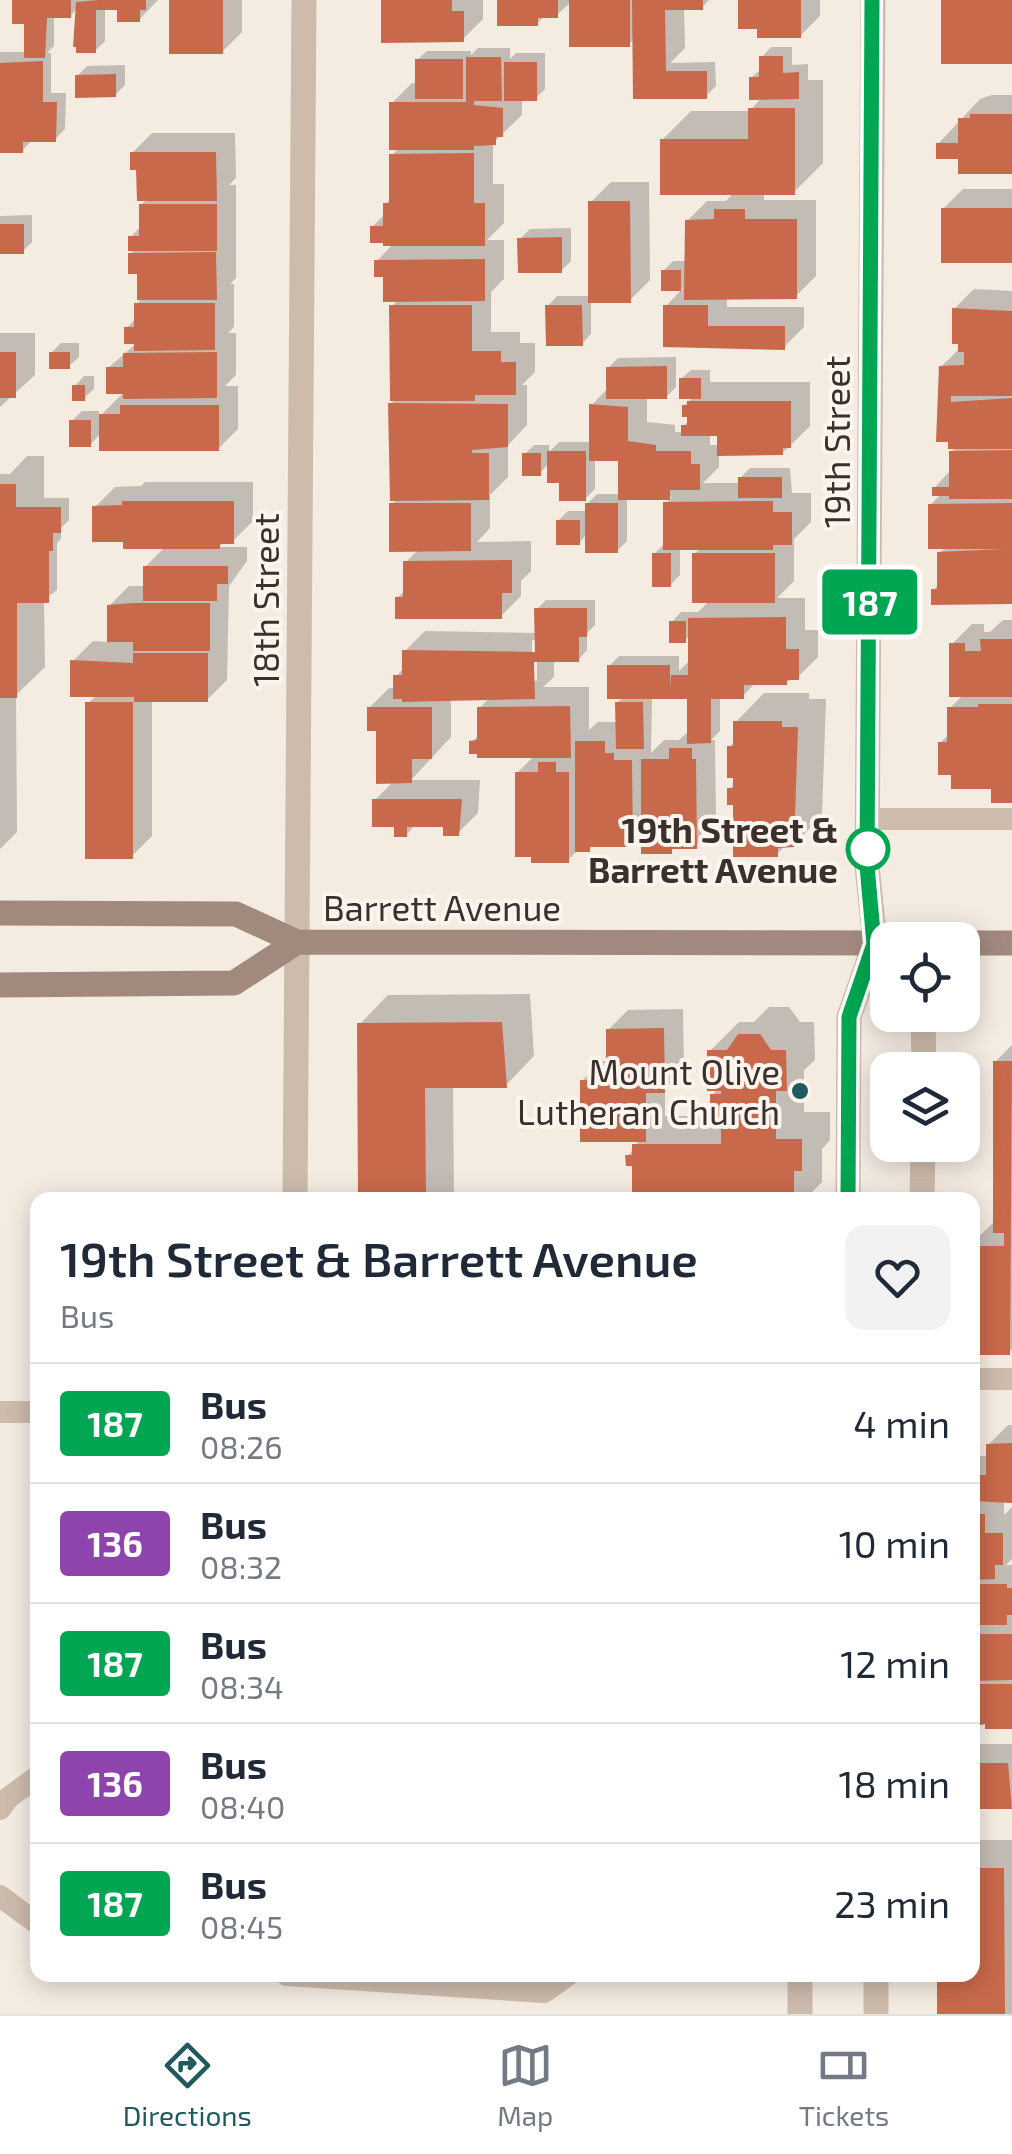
<!DOCTYPE html>
<style>
:root{--surface:#fff;--page:#f2f2f3;--text:#1f2937;--muted:#747a83;--line:#e0e1e3;--accent:#1f5a5e}
body{margin:0;font-family:"Exo 2",sans-serif;background:var(--page);color:var(--text);height:100vh;display:flex;flex-direction:column;font-size:38px;white-space:nowrap}
*{box-sizing:border-box;margin:0}
p{font-size:32px;color:var(--muted)}
.icon{flex:none;width:55px;height:55px;fill:none;stroke:currentColor;stroke-width:2;stroke-linecap:round;stroke-linejoin:round}
.map{position:relative;flex:1;overflow:hidden}
.details{position:absolute;left:30px;top:1192px;width:950px;height:790px;display:flex;flex-direction:column;background:var(--surface);border-radius:20px;box-shadow:0 5px 25px #0003}
.details>*{flex:none}
.badge{padding:0 20px;border-radius:8px;font-size:35px;line-height:65px}
.tools{position:absolute;left:870px;top:922px;display:grid;gap:20px}
.tools a{display:grid;place-items:center;width:110px;height:110px;border-radius:20px;background:var(--surface);box-shadow:0 5px 25px #0003;font-size:50px}
.map>.badge{position:absolute;translate:-50% -50%;box-shadow:0 0 0 5px #fff}
.round{display:grid;place-items:center;flex:none;width:105px;height:105px;border-radius:20px;background:var(--page)}
.overview{display:flex;align-items:center;justify-content:space-between;height:170px;padding:0 30px}
h1{font-size:48px;font-weight:600;line-height:75px}
ul{padding:0;list-style:none}
li{display:flex;align-items:center;gap:30px;height:120px;padding:0 30px;border-top:2px solid var(--line)}
li div{flex:1}
li b{display:block;font-size:38px}
li em{font-style:normal}
li .badge{min-width:110px;font-weight:700;text-align:center}
.tabs{display:flex;justify-content:space-around;align-items:center;height:140px;border-top:2px solid var(--line);background:var(--surface);font-size:28px;color:var(--muted)}
.tabs a{display:grid;justify-items:center;gap:5px}
.tabs .active{color:var(--accent)}
.map>svg:first-child{display:block}
.shadow{fill:#0003;fill-rule:evenodd}
.building{fill:#c8694b}
.lines{fill:none;stroke-linecap:round;stroke-linejoin:round}
.lane{stroke:#cdbbac;stroke-width:22}
.street{stroke:#cdbbac;stroke-width:25}
.secondary{stroke:#a18a7d;stroke-width:25}
.line-casing{stroke:#fff;stroke-width:22}
.line{stroke:#00a651;stroke-width:15}
.stop-dot{fill:#fff;stroke:#00a651;stroke-width:5}
.poi-dot{fill:#1f5a5e;stroke:#fbf5ee;stroke-width:4}
.labels{text-anchor:middle;dominant-baseline:central;stroke-width:8;stroke-linejoin:round;paint-order:stroke}
.street-label{font-size:35px;fill:#3b302b;stroke:#fbf5ee}
.stop-label{font-size:35px;font-weight:bold;fill:#3b302b;stroke:#fbf5ee;text-anchor:end}
.poi-label{font-size:35px;fill:#3b302b;stroke:#fbf5ee;text-anchor:end}
</style>
<div class="map">
<svg width="1012" height="2014" viewBox="0 0 1012 2014">
<rect width="100%" height="100%" fill="#f4ebe1"/>
<path class="shadow" d="M 14,0 L 158,0 L 139,20 L 120,7 L 105,7 L 105,41 L 95,51 L 78,8 L 70,16 L 54,16 L 54,46 L 47,53 L 51,53 L 51,93 L 66,93 L 65,129 L 55,139 L 33,139 L 22,151 L 0,151 L 0,52 L 26,52 L 26,26 Z
M 171,0 L 242,0 L 242,32 L 222,52 Z
M 384,0 L 483,0 L 483,19 L 463,39 Z
M 500,0 L 709,0 L 702,7 L 684,8 L 685,48 L 670,63 L 715,62 L 716,86 L 706,96 L 636,97 L 635,38 L 629,44 L 571,2 L 557,15 L 545,15 L 537,24 Z
M 740,0 L 820,0 L 820,16 L 800,36 L 760,26 Z
M 771,47 L 792,47 L 792,65 L 808,64 L 808,80 L 823,80 L 823,163 L 794,192 L 764,192 L 764,200 L 816,200 L 816,276 L 796,296 L 727,297 L 727,307 L 804,307 L 804,327 L 784,347 L 666,344 L 666,306 L 683,288 L 663,288 L 663,271 L 673,261 L 687,261 L 687,221 L 707,201 L 726,201 L 734,192 L 662,140 L 691,111 L 750,111 L 762,97 L 751,78 L 762,68 L 762,57 Z
M 478,48 L 510,48 L 510,59 L 516,53 L 545,53 L 545,89 L 536,98 L 522,98 L 522,115 L 493,143 L 493,184 L 504,184 L 504,223 L 487,240 L 504,240 L 504,279 L 491,292 L 491,332 L 520,332 L 520,343 L 535,343 L 535,372 L 522,385 L 527,385 L 527,425 L 508,445 L 508,477 L 490,495 L 490,528 L 477,542 L 531,541 L 531,571 L 521,581 L 521,596 L 501,616 L 397,598 L 406,590 L 406,562 L 419,549 L 392,504 L 398,498 L 391,404 L 396,398 L 392,306 L 399,299 L 377,261 L 394,243 L 372,227 L 385,214 L 385,204 L 392,198 L 392,155 L 399,148 L 392,103 L 412,83 L 418,83 L 417,60 L 427,51 L 471,51 L 471,55 Z
M 125,65 L 125,85 L 115,95 L 77,76 L 87,66 Z
M 992,95 L 1012,95 L 1012,171 L 960,157 L 938,144 L 980,99 Z
M 152,133 L 235,133 L 236,178 L 229,185 L 236,185 L 236,278 L 230,284 L 234,284 L 234,327 L 228,333 L 236,333 L 236,375 L 225,386 L 238,386 L 238,429 L 218,449 L 101,433 L 90,445 L 72,421 L 82,411 L 99,411 L 99,417 L 125,391 L 108,368 L 138,342 L 127,328 L 136,318 L 136,304 L 143,298 L 139,272 L 130,254 L 135,249 L 131,237 L 141,226 L 141,205 L 148,198 L 132,153 Z
M 611,182 L 649,182 L 650,280 L 630,300 L 591,300 L 591,334 L 582,344 L 548,306 L 557,296 L 591,296 L 591,202 Z
M 963,189 L 1012,189 L 1012,261 L 943,209 Z
M 32,215 L 32,242 L 23,251 L 0,251 L 0,216 Z
M 571,228 L 571,261 L 561,271 L 520,239 L 530,229 Z
M 974,289 L 1012,291 L 1012,602 L 934,590 L 940,583 L 940,553 L 946,547 L 930,505 L 942,493 L 934,488 L 951,470 L 951,452 L 956,447 L 941,367 L 961,347 L 954,309 Z
M 0,333 L 35,333 L 35,375 L 0,407 Z
M 61,343 L 79,343 L 79,357 L 69,366 L 51,353 Z
M 676,357 L 676,387 L 666,397 L 647,397 L 647,422 L 675,425 L 675,432 L 683,432 L 683,426 L 690,420 L 684,406 L 694,396 L 681,379 L 691,370 L 710,370 L 710,382 L 810,382 L 810,426 L 790,446 L 782,453 L 719,454 L 719,467 L 703,483 L 740,483 L 740,478 L 750,468 L 790,468 L 792,493 L 811,493 L 811,522 L 794,539 L 794,581 L 777,598 L 805,598 L 805,630 L 818,630 L 818,657 L 798,677 L 786,682 L 756,682 L 743,696 L 720,696 L 720,731 L 711,740 L 715,740 L 716,826 L 696,846 L 676,846 L 671,851 L 644,833 L 632,845 L 593,845 L 589,849 L 579,849 L 568,860 L 517,773 L 535,755 L 472,742 L 480,734 L 480,708 L 489,698 L 451,699 L 451,737 L 411,780 L 480,780 L 478,813 L 458,833 L 446,824 L 416,824 L 406,835 L 375,800 L 394,781 L 369,708 L 389,688 L 396,688 L 396,676 L 405,667 L 405,651 L 425,631 L 537,633 L 537,609 L 546,600 L 595,600 L 595,625 L 587,633 L 587,650 L 578,660 L 554,660 L 554,677 L 543,687 L 589,687 L 589,730 L 598,722 L 618,722 L 617,703 L 625,696 L 609,666 L 619,656 L 679,656 L 679,671 L 691,659 L 691,635 L 685,640 L 672,622 L 681,612 L 698,612 L 709,601 L 694,554 L 701,548 L 680,548 L 680,575 L 670,585 L 654,554 L 664,544 L 666,503 L 672,497 L 627,497 L 627,541 L 617,551 L 587,534 L 579,543 L 558,521 L 568,511 L 587,511 L 587,504 L 597,494 L 620,494 L 620,458 L 595,458 L 595,489 L 585,499 L 562,481 L 549,463 L 540,473 L 525,454 L 534,445 L 549,445 L 549,452 L 559,442 L 592,442 L 592,405 L 608,388 L 608,368 L 618,358 ZM 710,433 L 720,433 L 720,445 L 710,445 ZM 532,640 L 537,640 L 537,681 L 532,681 ZM 652,696 L 694,697 L 690,730 L 679,740 L 664,740 L 651,753 Z
M 84,376 L 94,376 L 94,389 L 84,398 L 75,386 Z
M 27,456 L 44,456 L 44,498 L 69,498 L 69,520 L 61,528 L 61,539 L 57,543 L 57,590 L 44,600 L 45,667 L 16,695 L 17,832 L 0,849 L 0,474 L 10,474 Z
M 145,482 L 253,482 L 253,521 L 233,541 L 225,541 L 219,547 L 247,547 L 247,561 L 229,586 L 227,680 L 207,700 L 152,700 L 152,836 L 132,856 L 88,703 L 97,695 L 73,661 L 93,641 L 109,642 L 109,606 L 129,586 L 145,586 L 145,567 L 165,547 L 125,540 L 95,507 L 115,487 L 141,486 Z
M 1003,620 L 1012,620 L 1012,800 L 994,787 L 953,773 L 940,743 L 950,733 L 950,708 L 964,694 L 952,644 L 972,624 L 984,624 L 984,632 L 990,632 Z
M 764,693 L 809,693 L 809,699 L 826,699 L 822,816 L 793,845 L 786,845 L 777,854 L 736,803 L 729,789 L 736,783 L 729,747 L 736,741 L 736,722 Z
M 530,994 L 534,1056 L 506,1085 L 453,1085 L 454,1200 L 360,1200 L 360,1024 L 388,995 Z
M 769,1007 L 789,1007 L 800,1022 L 814,1022 L 815,1060 L 804,1070 L 804,1112 L 830,1112 L 830,1140 L 822,1149 L 822,1182 L 804,1200 L 628,1200 L 635,1194 L 635,1164 L 628,1156 L 640,1139 L 582,1081 L 602,1061 L 608,1061 L 608,1030 L 628,1010 L 683,1009 L 684,1070 L 665,1089 L 665,1116 L 712,1116 L 712,1095 L 719,1088 L 710,1051 L 739,1022 L 754,1022 Z
M 1012,1045 L 1012,1349 L 1009,1352 L 972,1352 L 972,1243 L 996,1220 L 995,1062 Z
M 1008,1425 L 1012,1425 L 1012,1500 L 1004,1499 L 1004,1515 L 1012,1507 L 1012,1559 L 1006,1565 L 1012,1565 L 1012,1726 L 988,1721 L 972,1724 L 972,1456 L 988,1456 L 988,1445 Z
M 972,1744 L 1012,1744 L 1012,1806 L 974,1807 L 972,1820 Z
M 972,1840 L 1012,1840 L 1012,2014 L 939,2014 L 939,1975 L 972,1975 Z"/>
<path class="building" d="M 12,0 L 71,0 L 71,18 L 47,18 L 45,58 L 24,58 L 24,24 L 12,24 Z
M 98,0 L 146,0 L 146,10 L 140,10 L 140,22 L 117,22 L 117,10 L 96,10 L 96,53 L 76,53 L 76,47 L 73,47 L 76,2 Z
M 169,0 L 223,0 L 223,54 L 169,54 Z
M 381,0 L 452,0 L 452,11 L 464,11 L 464,42 L 381,43 Z
M 497,0 L 558,0 L 558,18 L 538,18 L 538,26 L 497,26 Z
M 569,0 L 630,0 L 630,47 L 569,47 Z
M 632,0 L 703,0 L 703,10 L 665,10 L 666,71 L 707,71 L 707,99 L 633,99 Z
M 738,0 L 801,0 L 801,38 L 757,38 L 757,29 L 738,29 Z
M 941,0 L 1012,0 L 1012,64 L 941,64 Z
M 759,56 L 783,56 L 783,73 L 799,72 L 799,99 L 749,100 L 749,77 L 759,77 Z
M 466,57 L 501,57 L 502,101 L 474,101 L 474,105 L 503,108 L 503,137 L 496,137 L 496,145 L 474,146 L 474,150 L 389,150 L 389,102 L 466,102 Z
M 415,59 L 463,59 L 463,99 L 415,99 Z
M 43,61 L 43,102 L 57,102 L 56,142 L 23,142 L 23,153 L 0,153 L 0,63 Z
M 504,62 L 537,62 L 537,101 L 504,101 Z
M 116,74 L 116,97 L 75,98 L 75,75 Z
M 748,108 L 795,108 L 795,195 L 660,195 L 660,139 L 748,139 Z
M 970,114 L 1012,114 L 1012,174 L 958,174 L 958,159 L 936,159 L 936,143 L 958,143 L 958,118 L 970,118 Z
M 130,152 L 216,152 L 217,201 L 137,201 L 136,170 L 130,170 Z
M 474,153 L 474,203 L 485,203 L 485,246 L 383,246 L 383,243 L 370,243 L 370,226 L 383,226 L 383,203 L 389,203 L 389,154 Z
M 588,201 L 630,201 L 631,303 L 588,303 Z
M 139,204 L 217,204 L 217,251 L 128,251 L 128,236 L 139,236 Z
M 941,208 L 1012,208 L 1012,263 L 941,263 Z
M 714,209 L 745,209 L 745,219 L 797,219 L 797,299 L 684,300 L 685,220 L 714,219 Z
M 0,224 L 24,224 L 24,254 L 0,254 Z
M 562,237 L 562,273 L 518,273 L 517,238 Z
M 216,252 L 217,300 L 137,300 L 137,274 L 128,274 L 128,253 Z
M 485,259 L 485,301 L 383,302 L 383,277 L 374,277 L 374,260 Z
M 661,270 L 681,270 L 681,291 L 661,291 Z
M 134,303 L 215,303 L 215,350 L 134,351 L 134,344 L 124,344 L 124,327 L 134,327 Z
M 389,305 L 472,305 L 472,351 L 501,351 L 501,362 L 516,362 L 516,395 L 475,395 L 475,401 L 390,401 Z
M 545,305 L 582,305 L 583,346 L 546,346 Z
M 663,305 L 708,305 L 708,326 L 785,326 L 785,350 L 663,347 Z
M 952,308 L 1012,311 L 1012,396 L 951,396 L 951,402 L 1012,398 L 1012,449 L 948,449 L 948,442 L 936,442 L 939,366 L 964,365 L 964,352 L 958,352 L 958,344 L 952,344 Z
M 0,352 L 16,352 L 16,398 L 0,398 Z
M 49,352 L 70,352 L 70,369 L 49,369 Z
M 217,352 L 217,398 L 123,399 L 123,394 L 106,394 L 106,367 L 123,367 L 123,353 Z
M 667,366 L 667,399 L 606,399 L 606,367 Z
M 679,378 L 701,378 L 701,399 L 679,399 Z
M 72,385 L 85,385 L 85,401 L 72,401 Z
M 687,401 L 791,401 L 791,448 L 783,448 L 783,455 L 717,456 L 717,436 L 681,436 L 681,425 L 687,425 L 687,417 L 682,417 L 682,405 L 687,405 Z
M 388,403 L 508,404 L 508,447 L 472,450 L 472,453 L 489,453 L 489,500 L 390,501 Z
M 589,404 L 628,407 L 628,441 L 656,445 L 656,451 L 691,451 L 691,464 L 700,464 L 700,490 L 670,490 L 670,500 L 618,500 L 618,461 L 589,461 Z
M 120,405 L 219,405 L 219,451 L 99,451 L 99,414 L 120,414 Z
M 69,420 L 91,420 L 91,447 L 69,447 Z
M 1012,450 L 1012,499 L 949,499 L 949,496 L 932,496 L 932,487 L 949,487 L 949,451 Z
M 547,451 L 586,451 L 586,501 L 559,501 L 559,483 L 547,483 Z
M 522,453 L 541,453 L 541,476 L 522,476 Z
M 738,477 L 782,477 L 782,498 L 738,498 Z
M 0,484 L 16,484 L 16,507 L 61,507 L 61,533 L 53,533 L 53,551 L 49,551 L 49,603 L 17,603 L 17,698 L 0,698 Z
M 122,501 L 234,501 L 234,544 L 220,544 L 220,549 L 123,549 L 123,542 L 92,542 L 92,506 L 122,505 Z
M 773,501 L 773,512 L 792,512 L 792,545 L 773,545 L 773,550 L 663,550 L 663,502 Z
M 389,503 L 471,503 L 471,551 L 389,552 Z
M 585,503 L 618,503 L 618,553 L 585,553 Z
M 1012,503 L 1012,604 L 931,605 L 931,589 L 937,589 L 937,552 L 1003,549 L 928,549 L 928,504 Z
M 556,520 L 580,520 L 580,545 L 556,545 Z
M 652,553 L 671,553 L 671,587 L 652,587 Z
M 692,553 L 775,553 L 775,603 L 692,603 Z
M 512,560 L 512,593 L 502,593 L 502,619 L 395,619 L 395,597 L 403,597 L 403,561 Z
M 143,566 L 228,566 L 228,584 L 217,584 L 217,601 L 143,601 Z
M 133,603 L 210,603 L 210,651 L 133,651 L 133,642 L 107,642 L 107,605 Z
M 534,608 L 587,608 L 587,637 L 579,637 L 579,662 L 534,662 L 535,699 L 402,702 L 402,699 L 393,699 L 393,675 L 402,675 L 402,650 L 535,652 Z
M 786,617 L 786,649 L 799,649 L 799,680 L 787,680 L 787,685 L 744,685 L 744,699 L 711,699 L 711,743 L 687,744 L 687,699 L 607,699 L 607,665 L 670,665 L 670,689 L 671,675 L 688,675 L 688,618 Z
M 669,621 L 686,621 L 686,643 L 669,643 Z
M 980,639 L 1012,639 L 1012,697 L 949,697 L 949,643 L 965,643 L 965,651 L 981,651 Z
M 133,653 L 208,653 L 208,702 L 134,702 L 134,697 L 70,697 L 70,660 L 133,663 Z
M 85,702 L 133,702 L 133,859 L 85,859 Z
M 615,702 L 643,702 L 644,749 L 616,749 Z
M 978,704 L 1012,704 L 1012,803 L 991,803 L 991,789 L 951,789 L 951,775 L 938,775 L 938,742 L 947,742 L 947,707 L 978,707 Z
M 570,706 L 571,758 L 477,758 L 477,754 L 469,754 L 469,741 L 477,740 L 477,707 Z
M 367,707 L 432,707 L 432,759 L 412,759 L 412,783 L 376,784 L 376,731 L 367,731 Z
M 733,721 L 782,721 L 782,727 L 798,727 L 794,847 L 778,848 L 778,857 L 733,857 L 733,805 L 727,805 L 727,788 L 733,788 L 733,778 L 727,778 L 727,746 L 733,746 Z
M 575,741 L 605,741 L 605,753 L 614,753 L 614,760 L 632,760 L 633,847 L 590,847 L 590,852 L 575,852 Z
M 669,748 L 692,748 L 692,759 L 696,759 L 697,849 L 672,849 L 672,854 L 641,854 L 641,759 L 669,759 Z
M 538,762 L 556,762 L 556,772 L 569,772 L 569,863 L 531,863 L 531,857 L 515,857 L 515,772 L 538,772 Z
M 372,799 L 462,799 L 459,836 L 443,836 L 443,827 L 407,827 L 407,837 L 394,837 L 394,827 L 372,827 Z
M 502,1022 L 507,1088 L 425,1088 L 426,1200 L 358,1200 L 357,1023 Z
M 664,1028 L 665,1093 L 646,1093 L 646,1142 L 580,1142 L 580,1080 L 606,1080 L 606,1029 Z
M 738,1034 L 760,1034 L 771,1050 L 786,1050 L 787,1091 L 776,1091 L 776,1139 L 802,1139 L 802,1171 L 794,1171 L 794,1200 L 632,1200 L 632,1166 L 626,1166 L 625,1155 L 632,1155 L 632,1144 L 721,1144 L 721,1126 L 710,1126 L 710,1094 L 721,1094 L 721,1091 L 707,1091 L 707,1050 L 727,1050 Z
M 993,1061 L 1012,1061 L 1010,1355 L 972,1355 L 972,1246 L 1004,1246 L 1004,1233 L 993,1233 Z
M 1012,1443 L 1012,1503 L 972,1501 L 972,1475 L 986,1475 L 986,1444 Z
M 972,1514 L 985,1514 L 985,1533 L 1003,1533 L 1003,1565 L 995,1565 L 995,1579 L 972,1580 Z
M 972,1584 L 1007,1584 L 1007,1588 L 1012,1588 L 1012,1615 L 1007,1615 L 1007,1625 L 972,1625 Z
M 972,1634 L 1012,1634 L 1012,1680 L 972,1681 Z
M 972,1684 L 1012,1684 L 1012,1729 L 985,1729 L 985,1724 L 972,1727 Z
M 972,1763 L 1008,1763 L 1012,1809 L 972,1809 Z
M 972,1868 L 1004,1868 L 1005,2014 L 937,2014 L 937,1975 L 972,1975 Z"/>
<g class="lines">
<path class="lane" d="M 869,819 L 1012,819
M 972,1379 L 1012,1379
M 0,1412 L 38,1412
M 0,1809 L 8,1798 L 38,1776
M 0,1896 L 38,1924
M 287,1975 L 544,1992 L 568,1975"/>
<path class="street" d="M 923,1015 L 924,1070
M 295,1200 L 304,0
M 848,1200 L 849,1017 L 875,943 L 867,866 L 873,0
M 922,1200 L 923,1145
M 876,1975 L 876,2014
M 800,2014 L 800,1975"/>
<path class="secondary" d="M 0,913 L 236,914 L 297,942 L 888,943
M 962,943 L 1012,943
M 0,985 L 234,983 L 297,942"/>
</g>
<g class="lines">
<g class="line-casing">
<path id="line" d="M 848,1200 L 849,1017 L 874,944 L 867,866 L 872,0"/>
</g>
<use href="#line" class="line"/>
</g>
<circle class="stop-dot" cx="868" cy="849" r="20"/>
<circle class="poi-dot" cx="800" cy="1091" r="10"/>
<g class="labels">
<g class="street-label">
<text transform="translate(836 442) rotate(-90)">19th Street</text>
<text transform="translate(265 600) rotate(-90)">18th Street</text>
<text x="442" y="907">Barrett Avenue</text>
</g>
<g class="stop-label">
<text x="838" y="829">19th Street &amp;<tspan x="838" dy="40">Barrett Avenue</tspan></text>
</g>
<g class="poi-label">
<text x="780" y="1071">Mount Olive<tspan x="780" dy="40">Lutheran Church</tspan></text>
</g>
</g>
</svg>
<div class="tools">
<a><svg class="icon" aria-label="locate" viewBox="0 0 24 24"><circle cx="12" cy="12" r="6"/><path d="M12 2v4M12 18v4M2 12h4M18 12h4"/></svg></a>
<a><svg class="icon" aria-label="layers" viewBox="0 0 24 24"><path d="M12 4l9 5-9 5-9-5zM3 14l9 5 9-5"/></svg></a>
</div>
<b class="badge" style="left:870px;top:602px;background:#00a651;color:#fff">187</b>
<section class="details">
<div class="overview"><div><h1>19th Street &amp; Barrett Avenue</h1><p>Bus</p></div><a class="round"><svg class="icon" aria-label="heart" viewBox="0 0 24 24"><path d="M12 20l-8-8c-3-5 5-10 8-4 3-6 11-1 8 4z"/></svg></a></div>
<ul>
<li><span class="badge" style="background:#00a651;color:#fff">187</span><div><b>Bus</b><p>08:26</p></div><em>4 min</em></li>
<li><span class="badge" style="background:#8e44ad;color:#fff">136</span><div><b>Bus</b><p>08:32</p></div><em>10 min</em></li>
<li><span class="badge" style="background:#00a651;color:#fff">187</span><div><b>Bus</b><p>08:34</p></div><em>12 min</em></li>
<li><span class="badge" style="background:#8e44ad;color:#fff">136</span><div><b>Bus</b><p>08:40</p></div><em>18 min</em></li>
<li><span class="badge" style="background:#00a651;color:#fff">187</span><div><b>Bus</b><p>08:45</p></div><em>23 min</em></li>
</ul>
</section>
</div>
<nav class="tabs">
<a class="active"><svg class="icon" aria-label="directions" viewBox="0 0 24 24"><path d="M12 3l9 9-9 9-9-9zM9 14v-3h6M13 9l2 2-2 2"/></svg>Directions</a>
<a><svg class="icon" aria-label="map" viewBox="0 0 24 24"><path d="M3 6l6-2 6 2 6-2v14l-6 2-6-2-6 2zM9 4v14M15 6v14"/></svg>Map</a>
<a><svg class="icon" aria-label="tickets" viewBox="0 0 24 24"><path d="M3 7h18v10H3zM15 7v10"/></svg>Tickets</a>
</nav>
